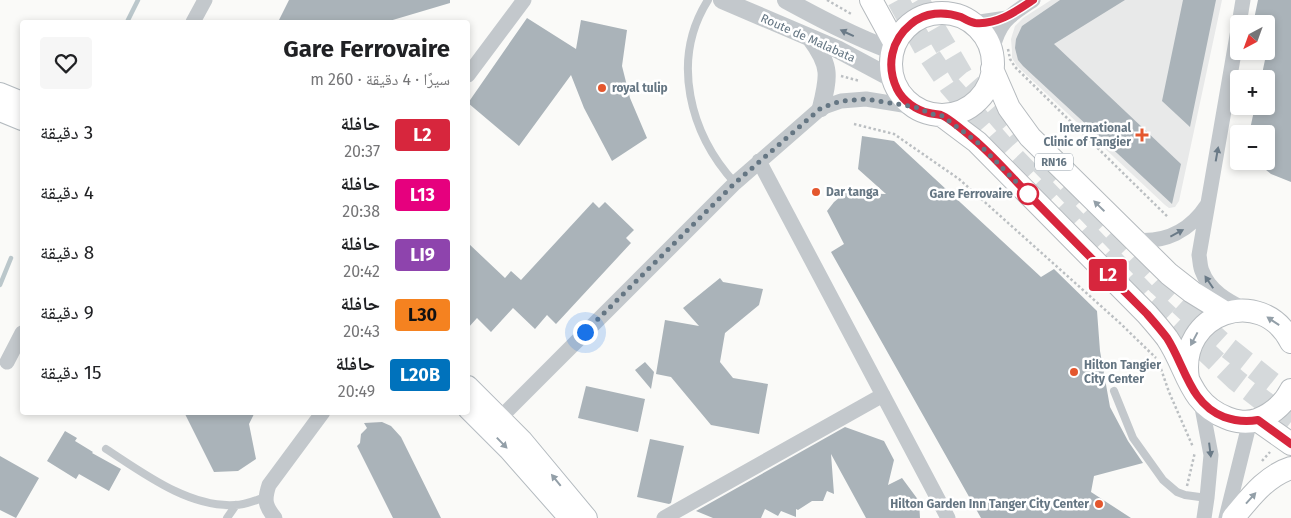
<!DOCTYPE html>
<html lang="ar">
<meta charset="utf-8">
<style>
:root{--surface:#fff;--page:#f6f6f6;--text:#202124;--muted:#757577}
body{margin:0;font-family:"Fira Sans","Noto Naskh Arabic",sans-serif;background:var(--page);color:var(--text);direction:rtl;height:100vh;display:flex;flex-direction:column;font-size:19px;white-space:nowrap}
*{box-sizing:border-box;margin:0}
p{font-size:16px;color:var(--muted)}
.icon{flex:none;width:28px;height:28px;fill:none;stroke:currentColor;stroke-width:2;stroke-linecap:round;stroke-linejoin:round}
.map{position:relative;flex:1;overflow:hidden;direction:ltr}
.details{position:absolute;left:20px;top:20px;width:450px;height:395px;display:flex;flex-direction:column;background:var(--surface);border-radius:5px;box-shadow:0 2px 8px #0003;direction:rtl}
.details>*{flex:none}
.badge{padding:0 10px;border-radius:4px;font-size:18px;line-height:32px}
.needle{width:32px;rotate:221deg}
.fabs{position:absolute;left:1230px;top:15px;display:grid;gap:10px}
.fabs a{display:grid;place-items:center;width:45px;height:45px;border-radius:5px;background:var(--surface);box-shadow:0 2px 8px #0003;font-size:25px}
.you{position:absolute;width:25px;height:25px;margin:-12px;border:4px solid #fff;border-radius:50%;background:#1a73e8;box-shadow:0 0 0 8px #1a73e833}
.map>.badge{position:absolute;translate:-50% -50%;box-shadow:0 0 0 2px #fff}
.round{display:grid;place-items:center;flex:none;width:52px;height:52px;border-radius:5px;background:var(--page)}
.headline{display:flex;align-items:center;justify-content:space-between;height:85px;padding:0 20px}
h1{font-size:24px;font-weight:700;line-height:38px}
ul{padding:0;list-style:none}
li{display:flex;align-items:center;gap:15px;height:60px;padding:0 20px}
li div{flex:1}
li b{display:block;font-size:19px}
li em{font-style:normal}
li .badge{min-width:55px;font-weight:700;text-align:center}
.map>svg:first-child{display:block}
.built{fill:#e8e9e9}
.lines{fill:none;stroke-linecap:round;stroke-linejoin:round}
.stream{stroke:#bbc7cb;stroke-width:4.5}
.building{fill:#aab3b9}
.primary-tunnel{stroke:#d5d9db;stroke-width:22;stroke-dasharray:22 11;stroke-linecap:butt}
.secondary-casing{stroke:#b3babf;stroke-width:22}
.primary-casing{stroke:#b5babe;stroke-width:24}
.path{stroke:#bbbfc2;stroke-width:2.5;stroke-dasharray:2.5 2.5;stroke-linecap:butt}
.service{stroke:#c3c8cc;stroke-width:8}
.minor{stroke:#c3c8cc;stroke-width:15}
.tertiary{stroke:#c3c8cc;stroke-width:18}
.secondary{stroke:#fff;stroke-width:20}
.primary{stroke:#fff;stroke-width:22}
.oneway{fill:#6a7a87}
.oneway2{fill:#939fa8}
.line-casing{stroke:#fff;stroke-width:11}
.line{stroke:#d7263d;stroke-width:8}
.walk{stroke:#657683;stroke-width:5;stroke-dasharray:0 9}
.poi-dot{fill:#e4572e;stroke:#fff;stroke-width:2}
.stop-dot{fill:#fff;stroke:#d7263d;stroke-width:2.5}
.labels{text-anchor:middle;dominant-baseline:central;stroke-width:5;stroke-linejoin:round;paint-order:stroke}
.shield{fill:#fff;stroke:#939fa8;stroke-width:1}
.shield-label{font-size:11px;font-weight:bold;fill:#657683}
.street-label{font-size:12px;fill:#657683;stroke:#fff}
.poi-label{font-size:12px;font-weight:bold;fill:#657683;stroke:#fff;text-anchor:start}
.stop-label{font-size:12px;font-weight:bold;fill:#657683;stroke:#fff;text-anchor:end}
</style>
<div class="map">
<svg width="1291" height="518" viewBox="0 0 1291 518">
<rect width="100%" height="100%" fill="#fafaf8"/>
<path class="built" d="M 1051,0 L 1222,0 L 1179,201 L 1175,207 L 1169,208 L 1165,205 L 1017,66 L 1012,58 L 1012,51 L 1011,39 L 1015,26 L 1023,18 Z"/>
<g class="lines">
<path class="stream" d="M 127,22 L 138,0
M 0,285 L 11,258"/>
</g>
<path class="building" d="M 289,0 L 450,0 L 450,3 L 386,22 L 278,22 Z
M 1060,0 L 1125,0 L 1054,44 L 1181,164 L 1172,204 L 1023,66 L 1018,60 L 1015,48 L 1016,39 L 1022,26 Z
M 1183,0 L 1216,0 L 1190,127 L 1162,101 Z
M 1258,0 L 1291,0 L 1291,182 L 1271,174 L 1255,161 L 1266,161 L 1266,134 L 1249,134 L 1255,106 L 1266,106 L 1266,79 L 1261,79 L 1266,55 L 1266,24 L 1253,24 Z
M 527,18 L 576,49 L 581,20 L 627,30 L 622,66 L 630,98 L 647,138 L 612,161 L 584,108 L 571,75 L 519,146 L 468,103 Z
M 862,136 L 894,141 L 1041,277 L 1054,269 L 1097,311 L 1100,351 L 1110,407 L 1128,441 L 1143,463 L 1094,476 L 1091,492 L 1131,518 L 981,518 L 831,252 L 844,244 L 827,211 L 834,202 L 845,193 L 886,194 L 858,169 Z
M 593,202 L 599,208 L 605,202 L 634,230 L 626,238 L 631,243 L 556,324 L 547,315 L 535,329 L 513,308 L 491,332 L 477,318 L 468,328 L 468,243 L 505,278 L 511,271 L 521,280 Z
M 720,278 L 723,282 L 763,289 L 759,305 L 725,333 L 720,362 L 733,378 L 768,384 L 759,434 L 711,425 L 671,377 L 656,374 L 665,320 L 699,326 L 683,308 Z
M 645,362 L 654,372 L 651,389 L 635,370 Z
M 586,386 L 645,399 L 638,432 L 578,418 Z
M 184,412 L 255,412 L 249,424 L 256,459 L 238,471 L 214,472 Z
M 382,422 L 391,426 L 401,437 L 441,518 L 393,518 L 357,446 L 360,443 L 361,434 L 367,428 L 364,423 Z
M 845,427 L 884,441 L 894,460 L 888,485 L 902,478 L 919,501 L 920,518 L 866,518 L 831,454 L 834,494 L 827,491 L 823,501 L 812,501 L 798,510 L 796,509 L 796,517 L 781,511 L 778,516 L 765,509 L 761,518 L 713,518 L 696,511 Z
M 65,431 L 77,438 L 75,441 L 93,452 L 92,453 L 121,469 L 109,491 L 79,474 L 76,479 L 47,461 Z
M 650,439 L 684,446 L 671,503 L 669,504 L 637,497 Z
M 0,456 L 39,478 L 16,518 L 0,510 Z"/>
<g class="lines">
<path class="primary-tunnel" d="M 898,0 L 925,49 L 950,86 L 1002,145 L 1149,298 L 1236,380 L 1291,422
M 918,0 L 962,75 L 1019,140
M 1041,163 L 1159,285 L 1222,343 L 1291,398"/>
<g class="secondary-casing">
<path id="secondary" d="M 0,93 L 22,102
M 0,111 L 22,120
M 468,386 L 522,440 L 587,518
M 468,409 L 509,450 L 569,518"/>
</g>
<g class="primary-casing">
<path id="primary" d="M 871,0 L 895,44
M891 64a51 51 0 1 1 102 0a51 51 0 1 1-102 0Z
M 992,69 L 1009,108 L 1030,137 L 1169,274 L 1192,292 L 1226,313
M 941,115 L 977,142 L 1147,314 C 1154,322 1161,330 1167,338 C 1188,369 1188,403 1227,418 C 1236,422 1248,423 1257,420 C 1272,414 1284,404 1291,390
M 1188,379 C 1177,312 1262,284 1291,342
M 1257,420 L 1291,444
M 1233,518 C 1250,498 1266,476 1291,468"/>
</g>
<path class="path" d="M 827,0 L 853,15
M 1008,49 L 1010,59 L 1015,67 L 1168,217
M 841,76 L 860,81
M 854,124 L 894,134 L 959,179 L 1121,324 L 1156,358
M 1161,369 L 1169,392 L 1193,447
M 1262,461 L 1270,452
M 1187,486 L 1195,452"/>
<path class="service" d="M 708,0 C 670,60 690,134 735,183
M 1114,391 L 1133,438 L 1163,480 L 1177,492 L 1185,495 L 1207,498
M 106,449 C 143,473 189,508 235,505 C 245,505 256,500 265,497
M 227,518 L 236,505"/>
<path class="minor" d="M 193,22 L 205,0
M 973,23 L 1007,18
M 1239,24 L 1199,255 C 1200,260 1200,267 1202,271 C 1209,291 1228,301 1246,310
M 1239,24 L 1243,0
M 992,51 C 999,21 1009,16 1033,0
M 468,75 L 524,0
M 759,161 L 948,518
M 1134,240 C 1165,243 1190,231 1207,205
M 7,362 L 22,333
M 1201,402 L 1211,455 L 1207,498 L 1204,518
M 500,418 L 735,183 L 821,108 L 841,101 L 866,99 L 915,107
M 275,518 C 265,506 264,500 269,485 L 323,412
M 664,518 L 883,395
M 1226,518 L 1250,421"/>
<path class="tertiary" d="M 722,0 L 837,49 L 893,79
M 786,0 C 821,19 855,37 893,51
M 811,39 C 831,66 829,76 821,108"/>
<use href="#secondary" class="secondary"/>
<use href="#primary" class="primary"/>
</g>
<defs><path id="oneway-solid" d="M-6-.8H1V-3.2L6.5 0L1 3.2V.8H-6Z" transform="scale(1.25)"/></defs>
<g class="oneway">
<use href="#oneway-solid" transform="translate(847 33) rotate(-155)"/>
<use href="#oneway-solid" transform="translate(1217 154) rotate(-80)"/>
<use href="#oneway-solid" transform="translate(1177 233) rotate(-28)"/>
<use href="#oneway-solid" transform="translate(1209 282) rotate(-124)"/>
<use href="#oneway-solid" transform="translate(1210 450) rotate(83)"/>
</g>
<g class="oneway2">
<use href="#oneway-solid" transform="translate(1099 206) rotate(-136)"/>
<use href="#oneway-solid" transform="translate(1273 321) rotate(-146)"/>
<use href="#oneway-solid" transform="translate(1194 339) rotate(118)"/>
<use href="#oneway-solid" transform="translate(502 443) rotate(46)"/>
<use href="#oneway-solid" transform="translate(556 480) rotate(-129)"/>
<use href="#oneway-solid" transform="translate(1251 498) rotate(-48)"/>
</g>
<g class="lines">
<g class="line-casing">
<path id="line" d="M 1033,0 C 1015,12 997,25 975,23 C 970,22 965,19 961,17 C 944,11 925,12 911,24 C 891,40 886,66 897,89 C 903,101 916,110 929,113 C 933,114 937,114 941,115 C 948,117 970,136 977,142 C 995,158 1011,176 1027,193 C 1067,234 1107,274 1147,314 C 1154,322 1161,330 1167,338 C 1185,366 1190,404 1224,417 C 1235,421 1246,422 1258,420 L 1291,444"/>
</g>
<use href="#line" class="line"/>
<path class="walk" d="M 585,332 L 735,183 L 821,108 L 841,101 L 866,99 L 915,107 L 932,114 L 941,115 L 977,142 L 1028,194"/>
</g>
<g class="poi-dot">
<circle cx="602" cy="88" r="5"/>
<path d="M1139.5 127.5h5v5h5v5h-5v5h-5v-5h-5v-5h5z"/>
<circle cx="816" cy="192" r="5"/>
<circle cx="1074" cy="372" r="5"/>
<circle cx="1099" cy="504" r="5"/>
</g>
<circle class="stop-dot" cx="1028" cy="194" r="10"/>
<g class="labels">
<rect class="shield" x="1035" y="153.5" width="38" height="17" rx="4"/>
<g class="shield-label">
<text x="1054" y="162">RN16</text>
</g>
<g class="street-label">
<text transform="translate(808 38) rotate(24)">Route de Malabata</text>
</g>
<g class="poi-label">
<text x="612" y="88">royal tulip</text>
<text x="1131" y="128" text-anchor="end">International<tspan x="1131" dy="14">Clinic of Tangier</tspan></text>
<text x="826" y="192">Dar tanga</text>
<text x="1084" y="365">Hilton Tangier<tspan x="1084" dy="14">City Center</tspan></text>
<text x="1089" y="504" text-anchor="end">Hilton Garden Inn Tanger City Center</text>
</g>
<g class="stop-label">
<text x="1013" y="194">Gare Ferrovaire</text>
</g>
</g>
</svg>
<div class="fabs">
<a><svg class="needle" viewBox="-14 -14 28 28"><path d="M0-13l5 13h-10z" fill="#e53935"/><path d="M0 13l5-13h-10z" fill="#757577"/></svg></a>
<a>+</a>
<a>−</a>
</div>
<div class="you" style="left:585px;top:332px"></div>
<b class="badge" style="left:1108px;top:275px;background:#d7263d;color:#fff">L2</b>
<section class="details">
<div class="headline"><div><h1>Gare Ferrovaire</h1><p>سيرًا · 4 دقيقة · 260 m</p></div><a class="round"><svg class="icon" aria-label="heart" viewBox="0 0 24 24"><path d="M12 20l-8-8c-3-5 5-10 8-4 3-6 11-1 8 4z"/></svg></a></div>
<ul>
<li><span class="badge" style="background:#d7263d;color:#fff">L2</span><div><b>حافلة</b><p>20:37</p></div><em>3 دقيقة</em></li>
<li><span class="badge" style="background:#e6007e;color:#fff">L13</span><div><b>حافلة</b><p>20:38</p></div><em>4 دقيقة</em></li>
<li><span class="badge" style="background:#8e44ad;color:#fff">LI9</span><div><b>حافلة</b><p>20:42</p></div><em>8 دقيقة</em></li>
<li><span class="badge" style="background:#f58220;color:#111">L30</span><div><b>حافلة</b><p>20:43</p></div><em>9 دقيقة</em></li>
<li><span class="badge" style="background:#0072bc;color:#fff">L20B</span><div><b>حافلة</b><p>20:49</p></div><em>15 دقيقة</em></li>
</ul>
</section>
</div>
